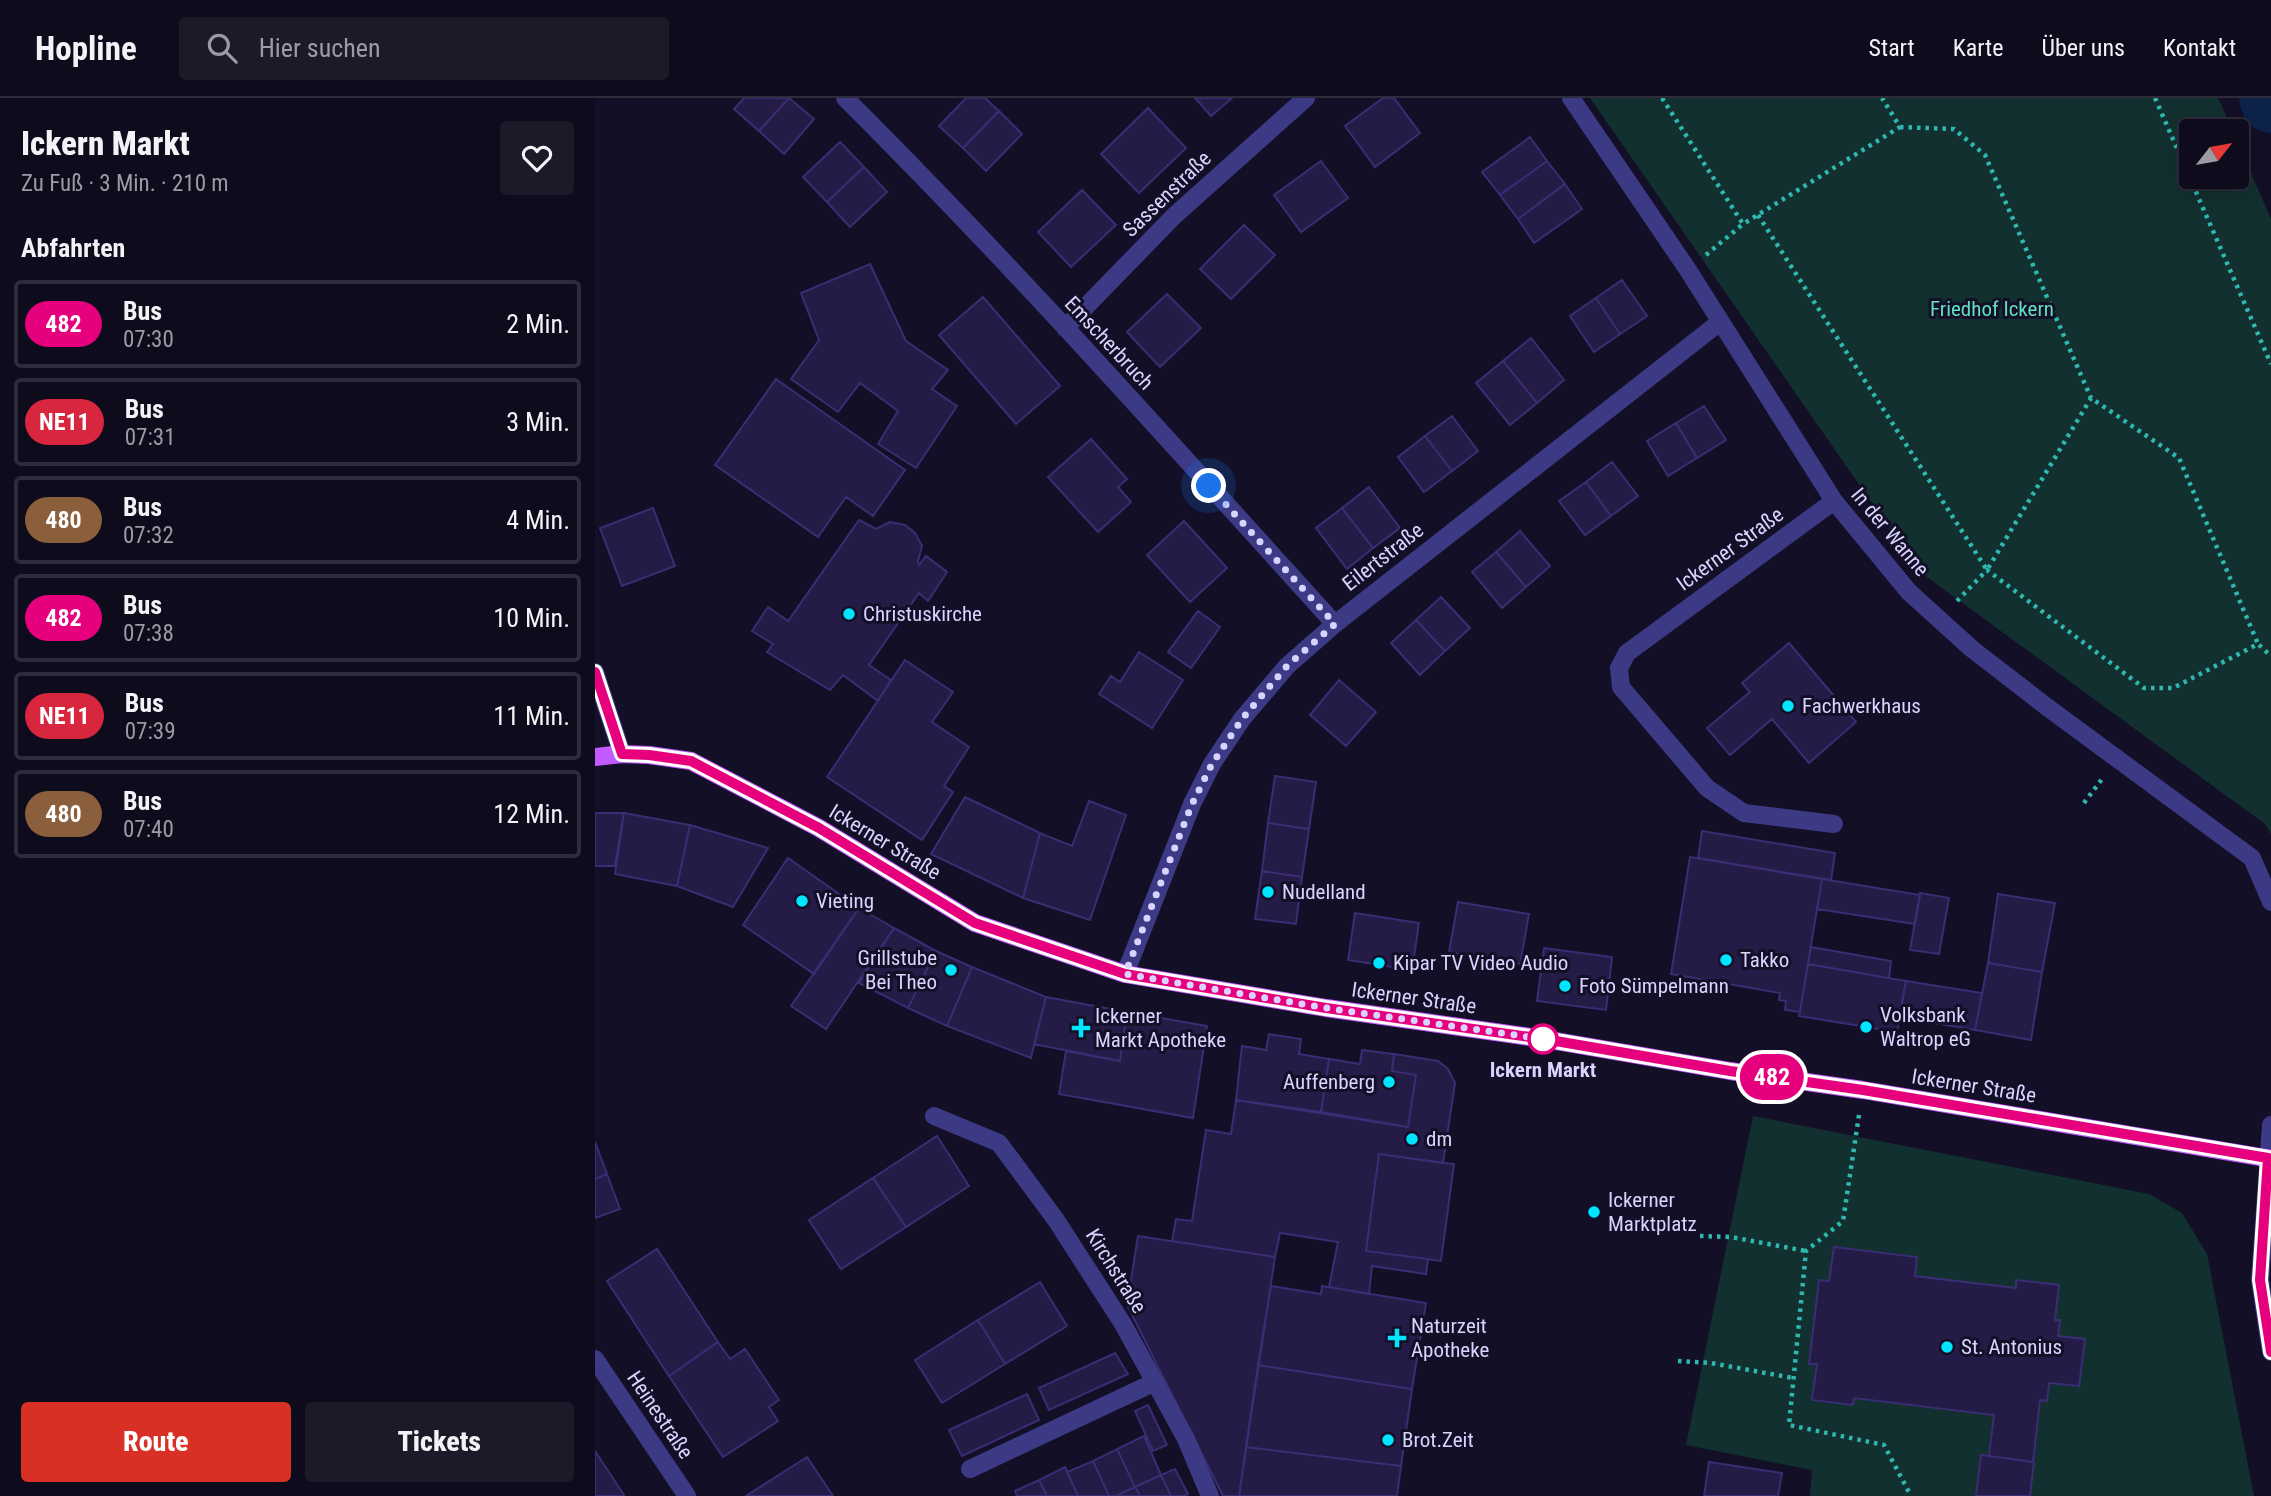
<!DOCTYPE html>
<html lang="de">
<meta charset="utf-8">
<style>
:root{--surface:#0e0b1c;--page:#1c1929;--text:#f1f3f6;--muted:#9b9ba3;--line:#2e2b3b;--accent:#d93025}
body{margin:0;font-family:"Roboto Condensed",sans-serif;background:var(--page);color:var(--text);height:100vh;display:flex;flex-direction:column;font-size:26px;white-space:nowrap}
*{box-sizing:border-box;margin:0}
p{font-size:23px;color:var(--muted)}
.icon{flex:none;width:38px;height:38px;fill:none;stroke:currentColor;stroke-width:2;stroke-linecap:round;stroke-linejoin:round}
.map{position:relative;flex:1;overflow:hidden}
.side{display:flex;flex-direction:column;background:var(--surface);width:595px}
.side>*{flex:none}
.badge{padding:0 14px;border-radius:23px;font-size:24px;line-height:46px}
.needle{width:46px;rotate:59deg}
.fabs{position:absolute;left:1584px;top:21px;display:grid;gap:14px}
.fabs a{display:grid;place-items:center;width:70px;height:70px;border-radius:7px;background:var(--surface);box-shadow:0 4px 18px #0003,0 0 0 2px var(--line);font-size:35px}
.you{position:absolute;width:35px;height:35px;margin:-18px;border:5px solid #fff;border-radius:50%;background:#1a73e8;box-shadow:0 0 0 10px #1a73e833}
.map>.badge{position:absolute;translate:-50% -50%;box-shadow:0 0 0 4px #fff}
h2{padding:0 21px;font-size:26px;line-height:63px}
.round{display:grid;place-items:center;flex:none;width:74px;height:74px;border-radius:7px;background:var(--page)}
.summary{display:flex;align-items:center;justify-content:space-between;height:119px;padding:0 21px}
h1{font-size:33px;font-weight:800;line-height:52px}
.action{display:flex;gap:14px;margin-top:auto;padding:14px 21px}
.action a{flex:1;height:80px;border-radius:7px;background:var(--accent);color:#fff;font-size:28px;font-weight:800;line-height:80px;text-align:center}
.action a+a{background:var(--page);color:var(--text)}
ul{padding:0;list-style:none}
li{display:flex;align-items:center;gap:21px;height:88px;margin:0 14px 10px;padding:0 7px;border:4px solid var(--line);border-radius:7px}
li div{flex:1}
li b{display:block;font-size:26px}
li em{font-style:normal}
li .badge{min-width:77px;font-weight:700;text-align:center}
header{display:flex;align-items:center;gap:42px;box-sizing:border-box;height:98px;padding:0 35px;background:var(--surface);border-bottom:2px solid var(--line)}
header strong{font-size:33px}
nav{display:flex;gap:38px;margin-inline-start:auto;font-size:24px}
.search{width:490px;height:63px;background:var(--page);display:flex;align-items:center;gap:18px;box-sizing:border-box;padding:0 24px;border-radius:7px;color:var(--muted);font-size:26px}
main{display:flex;flex:1;min-height:0}
.map>svg:first-child{display:block}
.green{fill:#12302f}
.lines{fill:none;stroke-linecap:round;stroke-linejoin:round}
.river{stroke:#0c2248;stroke-width:60}
.building{fill:#241b47;stroke:#3b2d73;stroke-width:2}
.path{stroke:#2fb8b0;stroke-width:4.5;stroke-dasharray:3.5 5;stroke-linecap:butt}
.minor{stroke:#3d3a85;stroke-width:18}
.major{stroke:#c25bff;stroke-width:18}
.line-casing{stroke:#fff;stroke-width:16}
.line{stroke:#e6007e;stroke-width:10}
.walk{stroke:#d9d4ff;stroke-width:7;stroke-dasharray:0 12.6}
.poi-dot{fill:#00e5ff;stroke:#130f26;stroke-width:2.5}
.stop-dot{fill:#fff;stroke:#e6007e;stroke-width:3.5}
.labels{text-anchor:middle;dominant-baseline:central;stroke-width:6;stroke-linejoin:round;paint-order:stroke}
.street-label{font-size:21px;fill:#d9d4ff;stroke:#130f26}
.park-label{font-size:21px;fill:#5fe0c0;stroke:#130f26}
.poi-label{font-size:21px;fill:#d9d4ff;stroke:#130f26;text-anchor:start}
.stop-label{font-size:21px;font-weight:bold;fill:#d9d4ff;stroke:#130f26}
</style>
<header>
<strong>Hopline</strong>
<div class="search"><svg class="icon" aria-label="search" viewBox="0 0 24 24"><circle cx="10" cy="10" r="6"/><path d="M15 15l6 6"/></svg>Hier suchen</div>
<nav><a>Start</a><a>Karte</a><a>Über uns</a><a>Kontakt</a></nav>
</header>
<main>
<section class="side">
<div class="summary"><div><h1>Ickern Markt</h1><p>Zu Fuß · 3 Min. · 210 m</p></div><a class="round"><svg class="icon" aria-label="heart" viewBox="0 0 24 24"><path d="M12 20l-8-8c-3-5 5-10 8-4 3-6 11-1 8 4z"/></svg></a></div>
<h2>Abfahrten</h2>
<ul>
<li><span class="badge" style="background:#e6007e;color:#fff">482</span><div><b>Bus</b><p>07:30</p></div><em>2 Min.</em></li>
<li><span class="badge" style="background:#d7263d;color:#fff">NE11</span><div><b>Bus</b><p>07:31</p></div><em>3 Min.</em></li>
<li><span class="badge" style="background:#8b5e3c;color:#fff">480</span><div><b>Bus</b><p>07:32</p></div><em>4 Min.</em></li>
<li><span class="badge" style="background:#e6007e;color:#fff">482</span><div><b>Bus</b><p>07:38</p></div><em>10 Min.</em></li>
<li><span class="badge" style="background:#d7263d;color:#fff">NE11</span><div><b>Bus</b><p>07:39</p></div><em>11 Min.</em></li>
<li><span class="badge" style="background:#8b5e3c;color:#fff">480</span><div><b>Bus</b><p>07:40</p></div><em>12 Min.</em></li>
</ul>
<div class="action"><a>Route</a><a>Tickets</a></div>
</section>
<div class="map">
<svg width="1676" height="1398" viewBox="0 0 1676 1398">
<rect width="100%" height="100%" fill="#130f26"/>
<path class="green" d="M 995,0 L 1623,0 L 1638,33 L 1596,33 L 1596,79 L 1642,79 L 1642,42 L 1676,121 L 1676,736 L 1670,726 L 1325,474 Z
M 1158,1018 L 1554,1096 L 1587,1115 L 1612,1156 L 1659,1398 L 1215,1398 L 1217,1372 L 1091,1347 Z"/>
<g class="lines">
<path class="river" d="M 1674,0 L 1676,5"/>
</g>
<path class="building" d="M 149,0 L 194,0 L 164,33 L 139,11 Z
M 194,0 L 219,21 L 189,56 L 164,33 Z
M 371,0 L 390,0 L 404,13 L 368,50 L 344,28 Z
M 600,0 L 637,0 L 616,18 Z
M 788,0 L 799,0 L 825,35 L 780,69 L 750,28 Z
M 553,10 L 591,50 L 544,95 L 506,56 Z
M 404,13 L 427,36 L 391,73 L 368,50 Z
M 935,39 L 952,63 L 905,97 L 887,74 Z
M 245,44 L 269,69 L 232,104 L 208,79 Z
M 726,63 L 753,100 L 706,134 L 679,97 Z
M 952,63 L 970,86 L 923,121 L 905,97 Z
M 269,69 L 292,94 L 255,129 L 232,104 Z
M 970,86 L 987,111 L 939,145 L 923,121 Z
M 487,92 L 521,127 L 476,169 L 443,134 Z
M 649,127 L 680,157 L 636,201 L 605,171 Z
M 275,166 L 311,243 L 353,272 L 337,291 L 362,308 L 321,370 L 283,346 L 303,313 L 265,285 L 243,314 L 196,281 L 224,242 L 206,195 Z
M 1027,182 L 1052,218 L 1025,236 L 1001,200 Z
M 572,196 L 606,230 L 565,269 L 532,234 Z
M 388,199 L 465,288 L 421,326 L 344,237 Z
M 1001,200 L 1025,236 L 999,254 L 975,218 Z
M 936,240 L 969,282 L 942,305 L 908,263 Z
M 908,263 L 942,305 L 915,327 L 881,285 Z
M 181,281 L 310,372 L 278,418 L 251,399 L 223,439 L 120,367 Z
M 1109,308 L 1131,342 L 1102,360 L 1081,325 Z
M 857,318 L 883,353 L 857,373 L 830,338 Z
M 1081,325 L 1102,360 L 1073,378 L 1052,343 Z
M 830,338 L 857,373 L 829,394 L 803,359 Z
M 496,341 L 532,381 L 523,389 L 536,404 L 503,434 L 453,379 Z
M 1017,364 L 1043,398 L 1016,418 L 991,384 Z
M 991,384 L 1016,418 L 990,437 L 964,403 Z
M 774,389 L 805,430 L 778,450 L 747,410 Z
M 58,410 L 80,468 L 27,488 L 5,430 Z
M 747,410 L 778,450 L 752,471 L 721,430 Z
M 264,422 L 281,431 L 295,424 L 310,427 L 320,435 L 327,448 L 323,463 L 324,467 L 331,458 L 352,474 L 333,503 L 324,495 L 274,567 L 296,582 L 283,603 L 248,577 L 235,592 L 172,554 L 178,546 L 157,533 L 173,509 L 193,523 Z
M 589,423 L 632,470 L 595,504 L 552,457 Z
M 925,433 L 955,468 L 931,489 L 901,454 Z
M 901,454 L 931,489 L 907,510 L 877,474 Z
M 846,499 L 875,530 L 850,553 L 821,522 Z
M 603,513 L 625,529 L 596,570 L 573,554 Z
M 821,522 L 850,553 L 825,577 L 796,545 Z
M 1194,545 L 1261,624 L 1214,665 L 1177,621 L 1135,657 L 1112,630 L 1155,594 L 1147,585 Z
M 544,554 L 588,582 L 557,630 L 504,596 L 516,578 L 525,584 Z
M 310,562 L 358,594 L 337,624 L 374,649 L 349,688 L 358,694 L 327,742 L 232,679 Z
M 744,582 L 781,614 L 751,648 L 715,617 Z
M 680,678 L 721,684 L 714,731 L 673,725 Z
M 370,699 L 445,735 L 428,800 L 336,756 Z
M 494,703 L 531,717 L 495,822 L 428,800 L 445,735 L 477,748 Z
M 0,715 L 29,715 L 20,768 L 0,768 Z
M 29,715 L 95,727 L 82,788 L 20,776 Z
M 673,725 L 714,731 L 707,779 L 667,773 Z
M 95,727 L 173,750 L 138,809 L 82,788 Z
M 1107,733 L 1240,755 L 1236,782 L 1103,760 Z
M 1095,759 L 1227,781 L 1205,914 L 1190,912 L 1191,903 L 1184,902 L 1185,895 L 1076,876 Z
M 193,760 L 264,810 L 219,876 L 148,827 Z
M 667,773 L 707,779 L 701,826 L 660,821 Z
M 1227,781 L 1325,797 L 1320,826 L 1222,811 Z
M 1325,795 L 1354,800 L 1344,856 L 1315,852 Z
M 1403,796 L 1460,805 L 1447,874 L 1393,865 Z
M 863,804 L 934,816 L 925,866 L 854,854 Z
M 264,810 L 299,830 L 231,931 L 196,908 Z
M 760,815 L 824,825 L 817,872 L 753,862 Z
M 299,830 L 341,853 L 313,910 L 264,885 Z
M 1216,849 L 1296,863 L 1294,880 L 1213,866 Z
M 949,850 L 1017,859 L 1011,912 L 942,903 Z
M 341,853 L 377,869 L 352,928 L 313,910 Z
M 1393,865 L 1447,874 L 1436,942 L 1380,932 Z
M 1213,866 L 1311,883 L 1302,934 L 1204,918 Z
M 377,869 L 451,899 L 436,960 L 352,928 Z
M 1311,883 L 1387,895 L 1380,932 L 1304,919 Z
M 451,899 L 532,914 L 525,963 L 439,946 Z
M 532,914 L 612,928 L 598,1020 L 464,996 L 471,953 L 525,963 Z
M 674,936 L 706,941 L 704,956 L 734,961 L 726,1014 L 641,1002 L 647,948 L 671,952 Z
M 767,952 L 799,956 L 797,973 L 821,977 L 813,1029 L 726,1014 L 734,961 L 765,966 Z
M 799,956 L 843,963 L 853,971 L 860,985 L 848,1065 L 784,1056 L 771,1153 L 833,1161 L 831,1176 L 777,1168 L 774,1196 L 734,1189 L 743,1144 L 685,1135 L 680,1159 L 577,1143 L 581,1121 L 597,1123 L 611,1032 L 636,1036 L 641,1002 L 813,1029 L 821,977 L 797,973 Z
M 342,1038 L 374,1088 L 311,1129 L 278,1080 Z
M 0,1044 L 12,1076 L 0,1081 Z
M 784,1056 L 859,1066 L 846,1163 L 771,1153 Z
M 12,1076 L 25,1111 L 0,1120 L 0,1081 Z
M 278,1080 L 311,1129 L 246,1171 L 214,1122 Z
M 543,1138 L 680,1159 L 644,1398 L 628,1398 L 532,1207 Z
M 1239,1149 L 1322,1159 L 1320,1178 L 1421,1190 L 1421,1182 L 1464,1187 L 1460,1222 L 1465,1222 L 1463,1238 L 1490,1241 L 1484,1288 L 1454,1285 L 1452,1303 L 1445,1302 L 1438,1364 L 1394,1358 L 1399,1317 L 1259,1300 L 1258,1307 L 1217,1302 L 1222,1266 L 1214,1266 L 1224,1182 L 1234,1183 Z
M 62,1151 L 123,1244 L 74,1278 L 12,1183 Z
M 445,1184 L 472,1228 L 410,1266 L 383,1222 Z
M 676,1188 L 726,1196 L 727,1188 L 831,1205 L 817,1291 L 663,1267 Z
M 383,1222 L 410,1266 L 347,1305 L 320,1262 Z
M 123,1244 L 135,1261 L 150,1251 L 184,1302 L 174,1309 L 183,1323 L 128,1359 L 74,1278 Z
M 520,1255 L 533,1276 L 454,1312 L 444,1290 Z
M 663,1267 L 817,1291 L 806,1368 L 651,1349 Z
M 432,1296 L 444,1322 L 367,1358 L 354,1332 Z
M 553,1307 L 572,1347 L 558,1353 L 540,1313 Z
M 549,1338 L 566,1377 L 540,1389 L 522,1351 Z
M 651,1349 L 806,1368 L 802,1398 L 644,1398 Z
M 522,1351 L 540,1389 L 521,1398 L 514,1398 L 498,1363 Z
M 0,1353 L 29,1397 L 28,1398 L 0,1398 Z
M 1386,1357 L 1439,1364 L 1435,1398 L 1381,1398 Z
M 212,1359 L 238,1398 L 151,1398 Z
M 498,1363 L 514,1398 L 483,1398 L 472,1374 Z
M 1114,1364 L 1187,1375 L 1183,1398 L 1109,1398 Z
M 470,1369 L 483,1398 L 452,1398 L 444,1382 Z
M 580,1371 L 593,1396 L 589,1398 L 576,1398 L 566,1377 Z
M 566,1377 L 576,1398 L 545,1398 L 540,1389 Z
M 444,1382 L 452,1398 L 422,1398 L 420,1393 Z
M 540,1389 L 545,1398 L 521,1398 Z"/>
<g class="lines">
<path class="path" d="M 1067,0 L 1148,126 L 1305,29 L 1287,0
M 1560,0 L 1676,266
M 1305,29 L 1359,31 L 1390,57 L 1496,300
M 1163,117 L 1392,472 L 1496,300 L 1584,360 L 1663,546
M 1111,157 L 1148,126
M 1362,503 L 1392,472 L 1549,590 L 1578,590 L 1663,546 L 1676,558
M 1489,705 L 1507,681
M 1264,1017 L 1248,1123 L 1211,1153 L 1194,1327 L 1289,1347 L 1316,1398
M 1105,1138 L 1136,1139 L 1211,1153
M 1083,1263 L 1116,1265 L 1198,1280"/>
<path class="minor" d="M 250,0 C 420,169 579,349 740,526
M 976,0 L 1093,172 L 1239,403 L 1314,494 L 1377,551 L 1452,609 L 1657,760 L 1676,804
M 470,230 L 579,118 L 711,0
M 1239,403 L 1032,555 L 1024,570 L 1026,589 L 1112,690 L 1149,715 L 1239,726
M 0,574 L 27,656
M 530,876 L 597,706 L 617,666 L 647,621 L 692,568 L 740,526 L 1125,224
M 339,1018 L 404,1045 L 461,1122 L 528,1226 L 591,1341 L 615,1398
M 1676,1027 L 1665,1182 L 1676,1254
M 0,1261 L 92,1398
M 375,1371 L 560,1284"/>
<path class="major" d="M 0,659 L 27,656 L 54,657 L 96,663 L 224,730 L 380,825 L 530,876 L 731,910 L 949,941 L 1135,973 L 1268,992 L 1676,1061"/>
</g>
<g class="lines">
<g class="line-casing">
<path id="line" d="M 0,574 L 27,656 L 54,657 L 96,663 L 224,730 L 380,825 L 530,876 L 731,910 L 949,941 L 1135,973 L 1268,992 L 1673,1060 L 1665,1182 L 1676,1254"/>
</g>
<use href="#line" class="line"/>
<path class="walk" d="M 614,388 L 740,526 L 692,568 L 647,621 L 617,666 L 597,706 L 530,876 L 731,910 L 948,941"/>
</g>
<g class="poi-dot">
<circle cx="254" cy="516" r="7"/>
<circle cx="1193" cy="608" r="7"/>
<circle cx="673" cy="794" r="7"/>
<circle cx="207" cy="803" r="7"/>
<circle cx="1131" cy="862" r="7"/>
<circle cx="784" cy="865" r="7"/>
<circle cx="356" cy="872" r="7"/>
<circle cx="970" cy="888" r="7"/>
<circle cx="1271" cy="929" r="7"/>
<path d="M482.5 919.5h7v7h7v7h-7v7h-7v-7h-7v-7h7z"/>
<circle cx="794" cy="984" r="7"/>
<circle cx="817" cy="1041" r="7"/>
<circle cx="999" cy="1114" r="7"/>
<path d="M798.5 1229.5h7v7h7v7h-7v7h-7v-7h-7v-7h7z"/>
<circle cx="1352" cy="1249" r="7"/>
<circle cx="793" cy="1342" r="7"/>
</g>
<circle class="stop-dot" cx="948" cy="941" r="14"/>
<g class="labels">
<g class="street-label">
<text transform="translate(572 96) rotate(-44)">Sassenstraße</text>
<text transform="translate(514 245) rotate(47)">Emscherbruch</text>
<text transform="translate(1295 434) rotate(50)">In der Wanne</text>
<text transform="translate(1135 451) rotate(-36)">Ickerner Straße</text>
<text transform="translate(788 459) rotate(-38)">Eilertstraße</text>
<text transform="translate(290 744) rotate(31)">Ickerner Straße</text>
<text transform="translate(819 900) rotate(8)">Ickerner Straße</text>
<text transform="translate(1379 988) rotate(9)">Ickerner Straße</text>
<text transform="translate(521 1173) rotate(58)">Kirchstraße</text>
<text transform="translate(65 1317) rotate(56)">Heinestraße</text>
</g>
<g class="park-label">
<text x="1397" y="211">Friedhof Ickern</text>
</g>
<g class="poi-label">
<text x="268" y="516">Christuskirche</text>
<text x="1207" y="608">Fachwerkhaus</text>
<text x="687" y="794">Nudelland</text>
<text x="221" y="803">Vieting</text>
<text x="342" y="860" text-anchor="end">Grillstube<tspan x="342" dy="24">Bei Theo</tspan></text>
<text x="1145" y="862">Takko</text>
<text x="798" y="865">Kipar TV Video Audio</text>
<text x="984" y="888">Foto Sümpelmann</text>
<text x="1285" y="917">Volksbank<tspan x="1285" dy="24">Waltrop eG</tspan></text>
<text x="500" y="918">Ickerner<tspan x="500" dy="24">Markt Apotheke</tspan></text>
<text x="780" y="984" text-anchor="end">Auffenberg</text>
<text x="831" y="1041">dm</text>
<text x="1013" y="1102">Ickerner<tspan x="1013" dy="24">Marktplatz</tspan></text>
<text x="816" y="1228">Naturzeit<tspan x="816" dy="24">Apotheke</tspan></text>
<text x="1366" y="1249">St. Antonius</text>
<text x="807" y="1342">Brot.Zeit</text>
</g>
<g class="stop-label">
<text x="948" y="972">Ickern Markt</text>
</g>
</g>
</svg>
<div class="fabs">
<a><svg class="needle" viewBox="-14 -14 28 28"><path d="M0-13l5 13h-10z" fill="#e53935"/><path d="M0 13l5-13h-10z" fill="#9b9ba3"/></svg></a>
</div>
<div class="you" style="left:614px;top:388px"></div>
<b class="badge" style="left:1177px;top:979px;background:#e6007e;color:#fff">482</b>
</div>
</main>
